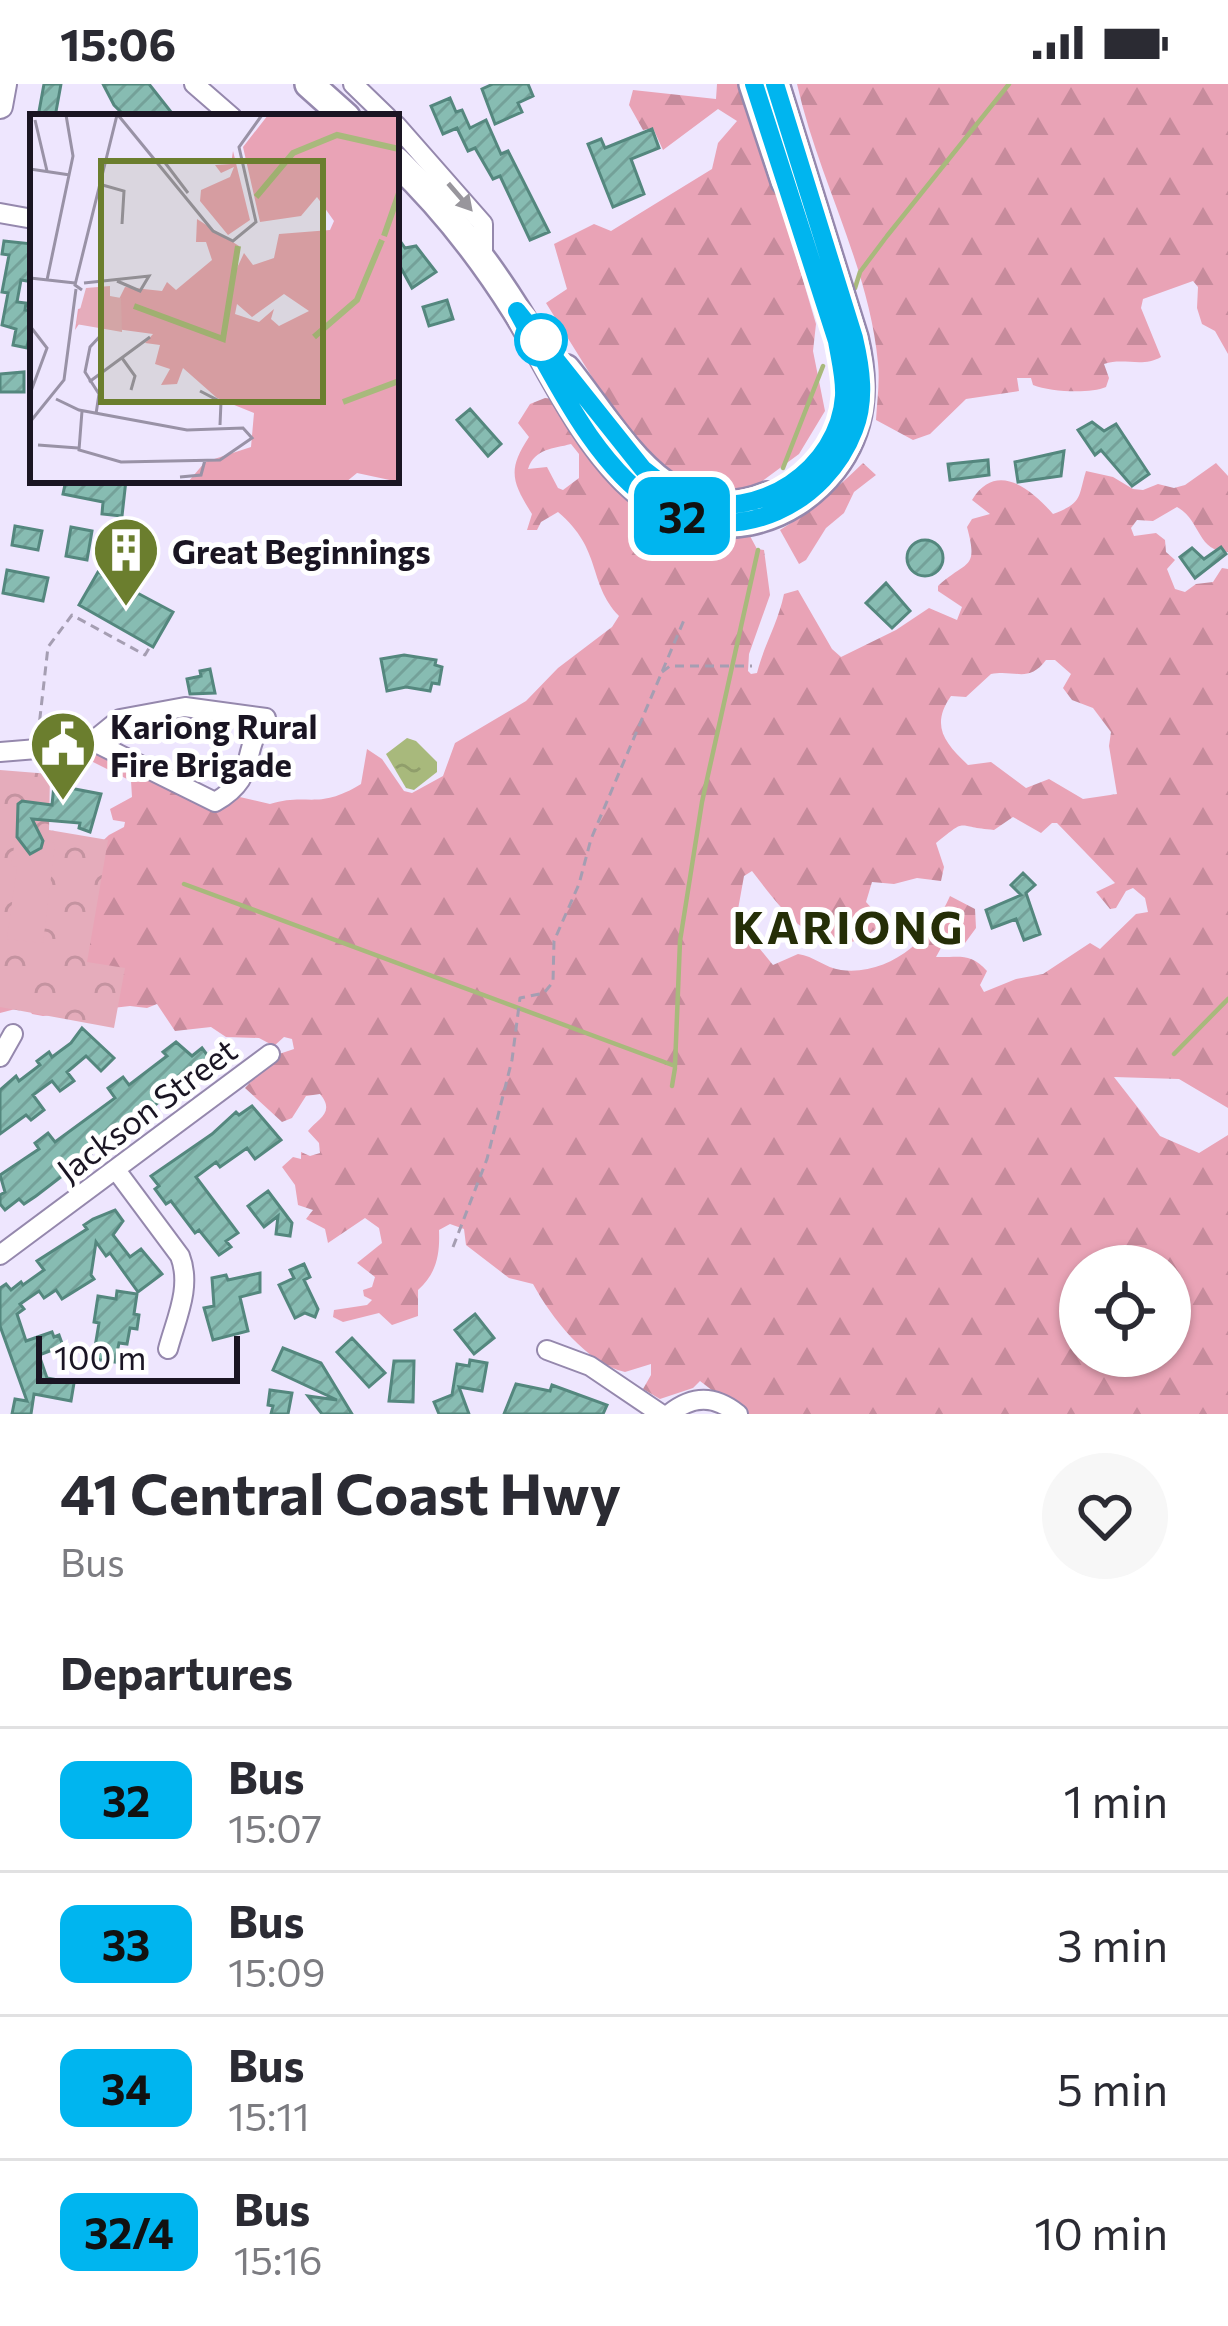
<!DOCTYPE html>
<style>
:root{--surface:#fff;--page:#f7f7f7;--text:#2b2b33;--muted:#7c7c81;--line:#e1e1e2}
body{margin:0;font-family:Commissioner,sans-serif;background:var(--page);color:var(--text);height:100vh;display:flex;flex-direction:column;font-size:45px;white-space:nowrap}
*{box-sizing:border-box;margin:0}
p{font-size:39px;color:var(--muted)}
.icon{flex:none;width:66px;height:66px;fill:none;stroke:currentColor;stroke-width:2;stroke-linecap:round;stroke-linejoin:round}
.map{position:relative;height:1330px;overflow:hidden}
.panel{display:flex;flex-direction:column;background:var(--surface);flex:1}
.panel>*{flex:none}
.badge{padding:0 24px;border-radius:18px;font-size:42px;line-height:78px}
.fabs{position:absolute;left:1059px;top:1161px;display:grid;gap:24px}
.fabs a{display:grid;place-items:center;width:132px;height:132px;border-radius:50%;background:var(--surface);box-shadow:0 3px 9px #0004;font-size:60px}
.scale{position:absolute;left:36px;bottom:30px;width:204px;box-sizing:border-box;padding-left:12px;border:6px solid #1a1523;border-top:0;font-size:33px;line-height:42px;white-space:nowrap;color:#1a1523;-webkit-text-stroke:9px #fff;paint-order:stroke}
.map>.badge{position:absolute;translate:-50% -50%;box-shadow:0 0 0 6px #fff}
h2{padding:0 60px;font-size:45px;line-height:108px}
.round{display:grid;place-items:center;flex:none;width:126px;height:126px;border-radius:63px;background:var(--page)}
.head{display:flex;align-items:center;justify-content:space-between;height:204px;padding:0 60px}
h1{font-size:57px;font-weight:700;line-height:90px}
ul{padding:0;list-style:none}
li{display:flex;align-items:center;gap:36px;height:144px;padding:0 60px;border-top:3px solid var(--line)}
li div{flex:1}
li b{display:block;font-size:45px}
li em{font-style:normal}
li .badge{min-width:132px;font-weight:700;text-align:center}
.status{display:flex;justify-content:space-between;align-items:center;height:84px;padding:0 60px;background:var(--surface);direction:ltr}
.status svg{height:33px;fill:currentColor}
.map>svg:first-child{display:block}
.forest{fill:url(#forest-firs);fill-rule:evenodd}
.park{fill:url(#park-crowns)}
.garden{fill:#e5acbb}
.water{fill:url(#water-ripples)}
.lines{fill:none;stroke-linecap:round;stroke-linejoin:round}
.stream{stroke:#a8b97c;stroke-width:4.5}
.building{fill:url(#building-hatch);stroke:#54877e;stroke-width:3}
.minor-casing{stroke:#9588ad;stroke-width:22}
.major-casing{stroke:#9588ad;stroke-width:28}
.highway-casing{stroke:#9588ad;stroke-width:32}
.path{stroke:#a59eb2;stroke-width:3;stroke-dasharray:9 6;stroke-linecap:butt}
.minor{stroke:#fff;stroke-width:18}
.major{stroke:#fff;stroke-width:24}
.highway{stroke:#fff;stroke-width:27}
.oneway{fill:#98969c}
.line-casing{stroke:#fff;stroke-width:27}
.line{stroke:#00b5ef;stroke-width:18}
.stop-dot{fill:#fff;stroke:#00b5ef;stroke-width:6}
.labels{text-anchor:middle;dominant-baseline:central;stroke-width:10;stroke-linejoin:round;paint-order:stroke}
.poi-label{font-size:33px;font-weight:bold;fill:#1a1523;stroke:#fff;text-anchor:start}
.street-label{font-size:33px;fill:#1a1523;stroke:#fff}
.district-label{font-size:45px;font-weight:bold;letter-spacing:3px;fill:#252e07;stroke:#fff}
.inset-river{fill:none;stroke:#a8b97c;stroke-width:6}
.inset-road{fill:none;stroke:#9992a6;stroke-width:3}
.view{fill:#6b7e2e;fill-opacity:0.15;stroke:#6b7e2e;stroke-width:6}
.inset-edge{fill:none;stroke:#1a1523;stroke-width:6}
</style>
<div class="status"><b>15:06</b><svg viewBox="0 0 49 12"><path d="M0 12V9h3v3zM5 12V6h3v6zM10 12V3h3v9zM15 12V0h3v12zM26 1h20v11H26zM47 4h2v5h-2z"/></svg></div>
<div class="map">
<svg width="1228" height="1330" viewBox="0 0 1228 1330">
<defs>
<pattern id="forest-firs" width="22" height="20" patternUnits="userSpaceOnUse" patternTransform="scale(3)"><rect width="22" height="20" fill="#e9a3b6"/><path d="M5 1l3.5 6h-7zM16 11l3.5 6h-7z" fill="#c78b9c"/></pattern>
<pattern id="park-crowns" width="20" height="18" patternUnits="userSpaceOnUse" patternTransform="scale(3)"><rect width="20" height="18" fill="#e5acbb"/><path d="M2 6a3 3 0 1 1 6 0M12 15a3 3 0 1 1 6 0" fill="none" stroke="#c493a0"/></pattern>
<pattern id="water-ripples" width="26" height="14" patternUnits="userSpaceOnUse" patternTransform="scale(3)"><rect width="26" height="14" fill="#a8b97c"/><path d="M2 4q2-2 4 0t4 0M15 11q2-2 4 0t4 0" fill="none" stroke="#909e6b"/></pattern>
<pattern id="building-hatch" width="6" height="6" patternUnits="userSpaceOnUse" patternTransform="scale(3)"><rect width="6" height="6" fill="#87bcb2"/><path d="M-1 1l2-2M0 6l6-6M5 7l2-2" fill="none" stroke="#74a199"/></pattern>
</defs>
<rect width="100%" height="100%" fill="#eee6fe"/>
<path class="forest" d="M 717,0 L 745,0 L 816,240 L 813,267 L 825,327 L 799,370 L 750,406 L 702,408 L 652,374 L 620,338 L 546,219 L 567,205 L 554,160 L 594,140 L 611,147 L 712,85 L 718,59 L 737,37 L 718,25 L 663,66 L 653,44 L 643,46 L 629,21 L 633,6 L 716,15 Z
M 797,0 L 1228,0 L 1228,270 L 1215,247 L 1202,240 L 1197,224 L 1198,203 L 1193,197 L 1143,215 L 1141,224 L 1161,273 C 1142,284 1124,273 1104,280 L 1109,294 L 1106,303 C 1090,310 1051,308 1033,301 L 1031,294 L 1017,294 L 1019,307 L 966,315 L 930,350 L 913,356 L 876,336 C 877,317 880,298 878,279 C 869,182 818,94 797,0 Z
M 545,314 L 554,315 C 582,350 633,433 675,445 C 699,451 725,448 750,452 L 757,465 L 764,466 L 770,511 L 749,570 L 748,587 L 751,590 L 757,589 C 764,561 778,539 784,510 L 798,506 L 832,565 L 841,573 L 896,546 L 929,524 L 957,536 L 962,523 L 938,507 L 938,502 C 966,476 979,487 967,443 L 972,435 L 990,430 L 972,416 C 997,375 1033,407 1053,430 C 1083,419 1078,413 1086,387 L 1113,393 L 1133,405 L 1143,406 L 1158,400 L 1174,404 L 1185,401 L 1216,379 L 1228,392 L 1228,468 C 1197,468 1201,436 1177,423 L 1153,437 L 1137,436 L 1131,444 L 1134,452 L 1156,449 L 1165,456 L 1166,468 L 1175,476 L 1167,485 L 1175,505 L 1185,508 L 1196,500 L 1213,498 L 1222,484 L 1228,485 L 1228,1024 L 1179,995 L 1114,993 L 1160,1052 L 1199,1069 L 1228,1051 L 1228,1330 L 743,1330 L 700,1297 L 693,1304 L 660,1315 L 643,1305 L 651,1291 L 651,1280 L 625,1288 C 587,1280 551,1233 533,1200 L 509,1194 L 466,1161 L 464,1145 L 450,1140 L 439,1146 C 440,1170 437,1189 418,1206 L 418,1232 L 392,1241 L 379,1229 L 343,1238 L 333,1233 L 334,1226 L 367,1221 L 372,1216 L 364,1212 L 363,1206 L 372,1203 L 375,1193 L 357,1179 L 382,1159 L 379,1144 L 365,1134 L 328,1159 L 325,1145 L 306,1135 L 313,1126 L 298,1121 L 295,1101 L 282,1083 L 293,1073 L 301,1075 L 301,1068 L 310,1072 L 320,1069 L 319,1059 L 308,1047 C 317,1035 336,1029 320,1010 L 306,1012 L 292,1034 L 282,1038 L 245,1004 L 276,971 L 294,965 L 292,955 L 284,953 L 274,962 L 259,954 L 226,953 L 211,943 L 175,947 L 157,920 L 147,924 L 130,922 L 43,932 L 32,930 L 27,922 L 0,929 L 0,853 L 109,751 L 124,743 L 125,738 L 113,736 L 110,725 L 132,713 L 131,697 L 89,676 L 84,667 L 89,666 L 149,692 L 270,720 C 308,708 317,727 361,700 L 367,665 L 382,675 L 404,707 L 412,709 L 443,692 L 455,659 L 526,617 L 558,584 L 612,543 L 619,532 C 587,498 603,466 558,428 L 541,438 L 537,446 L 527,446 L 532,430 C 512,398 507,386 529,353 L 518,339 L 530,320 ZM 571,360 L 579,370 L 579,394 L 563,406 L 558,404 L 547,383 L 528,385 C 535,364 553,365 571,360 ZM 1046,576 L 1055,576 L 1071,590 L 1063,604 L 1072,616 L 1093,624 L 1111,648 L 1109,662 L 1117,710 L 1083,715 L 1049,695 L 1026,704 L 991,678 L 968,681 C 945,659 930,642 951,612 L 966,613 L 991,590 C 1015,585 1028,600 1046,576 ZM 1013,733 L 1041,749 L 1052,739 L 1057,739 L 1115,799 L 1096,808 L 1110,825 L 1116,824 L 1126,807 L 1133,804 L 1145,814 L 1148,828 L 1136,830 L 1100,865 L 1090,859 L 1043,890 L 1016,895 L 984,908 L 980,901 L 987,887 C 970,868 959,874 936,873 L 942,862 L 965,859 L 976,844 L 975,825 L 950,812 C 932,854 890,892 841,886 C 825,884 814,872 798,870 L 773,881 L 741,842 L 737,831 L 744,792 L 752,787 C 782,826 826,888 877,844 L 877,830 L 866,818 L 872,798 L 894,800 L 917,794 L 941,797 L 944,783 L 936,759 C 969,733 953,743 994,746 ZM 1080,1182 L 1170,1182 L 1170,1272 L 1080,1272 Z
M 863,379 L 876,391 L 854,408 L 844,429 L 826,444 L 806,476 L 799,480 L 780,446 C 811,427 837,404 863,379 Z"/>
<path class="park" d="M 0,686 L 50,690 L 49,746 L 108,756 L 87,878 L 125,884 L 114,944 L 0,923 Z"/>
<path class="garden" d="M 17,744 L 35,747 L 55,760 L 43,859 L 7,855 L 17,783 L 11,782 Z"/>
<path class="water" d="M 407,654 L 416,657 L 437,678 L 437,688 L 414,706 L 406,704 L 386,670 Z"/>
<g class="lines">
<path class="stream" d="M 855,204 L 860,188 L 887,152 L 1009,0
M 783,384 L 823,282
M 184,800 L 675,982 L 680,857 L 702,718 L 758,466
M 1174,970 L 1228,915
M 672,1002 L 675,984"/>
</g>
<path class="building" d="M 44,0 L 61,0 L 55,33 L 38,33 Z
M 103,0 L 149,0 L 175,33 L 126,33 L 114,21 Z
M 493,0 L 528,0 L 533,12 L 518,19 L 522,28 L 495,40 L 482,5 Z
M 450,14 L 456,28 L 462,26 L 470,44 L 486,36 L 501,70 L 508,67 L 549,148 L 530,156 L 500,92 L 493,95 L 475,64 L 468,67 L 457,44 L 443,50 L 431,22 Z
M 652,45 L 659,64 L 631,75 L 644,110 L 613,123 L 588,60 L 601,55 L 605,64 Z
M 396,151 L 405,164 L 416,162 L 436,188 L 412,204 L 396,175 Z
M 4,157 L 33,160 L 33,198 L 21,196 L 17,218 L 26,219 L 25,226 L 33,227 L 33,248 L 30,247 L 27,264 L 13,261 L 16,245 L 2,241 L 8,209 L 2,208 L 9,171 L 2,170 Z
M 447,216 L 453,235 L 429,242 L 423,223 Z
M 24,288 L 24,308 L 0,308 L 0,290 Z
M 470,325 L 501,360 L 488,372 L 457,336 Z
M 1092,338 L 1104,347 L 1116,340 L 1149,390 L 1132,402 L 1101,366 L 1095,371 L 1078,346 Z
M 1064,367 L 1061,392 L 1018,398 L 1015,378 Z
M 988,376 L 989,391 L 950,396 L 948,380 Z
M 66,396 L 126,396 L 122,432 L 102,430 L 103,418 L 63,410 Z
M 15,442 L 42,447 L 38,466 L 12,461 Z
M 71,443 L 92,447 L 87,476 L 66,472 Z
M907 474a18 18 0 1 1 36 0a18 18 0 1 1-36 0Z
M 1221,463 L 1226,470 L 1195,494 L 1180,473 L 1192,464 L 1204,475 Z
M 7,486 L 48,494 L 43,517 L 3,509 Z
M 98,488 L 173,528 L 153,563 L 79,521 Z
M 886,499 L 910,527 L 892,544 L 866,519 Z
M 404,571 L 436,576 L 435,581 L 442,583 L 439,600 L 432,599 L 430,607 L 406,603 L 387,607 L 381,575 Z
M 210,585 L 215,609 L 190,610 L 187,595 L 201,592 L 200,587 Z
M 54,701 L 101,710 L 90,748 L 79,744 L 80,739 L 32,735 L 43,757 L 41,764 L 30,770 L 17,753 L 18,720 L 22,717 L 52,721 Z
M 1023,789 L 1035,801 L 1026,809 L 1040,850 L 1024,856 L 1016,835 L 992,844 L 986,826 L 1021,811 L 1011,801 Z
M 82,944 L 114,974 L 101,987 L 86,972 L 67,988 L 74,997 L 60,1007 L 52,997 L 33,1011 L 44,1026 L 31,1036 L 26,1031 L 0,1050 L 0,1006 L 16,992 L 19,997 L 40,981 L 37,977 L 49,968 L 52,973 L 71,959 Z
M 176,958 L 192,972 L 202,964 L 211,976 L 134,1038 L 131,1035 L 115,1047 L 117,1050 L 36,1112 L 24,1120 L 19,1115 L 5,1126 L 0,1120 L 0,1111 L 5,1108 L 0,1091 L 39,1065 L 35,1059 L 48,1049 L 55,1058 L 115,1014 L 108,1004 L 123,993 L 129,1001 L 167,972 L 163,968 Z
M 252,1022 L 281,1056 L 255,1075 L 247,1064 L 220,1083 L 216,1078 L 196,1093 L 238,1149 L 226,1157 L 231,1163 L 219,1171 L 199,1146 L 195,1149 L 171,1117 L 166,1120 L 155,1105 L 159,1102 L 151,1092 L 212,1050 L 236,1028 L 239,1031 Z
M 268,1107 L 292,1139 L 290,1152 L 276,1150 L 278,1132 L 264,1143 L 248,1122 Z
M 115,1126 L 123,1137 L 113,1151 L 130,1173 L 141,1165 L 162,1190 L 138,1208 L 110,1169 L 106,1172 L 96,1158 L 91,1191 L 94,1195 L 62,1215 L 56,1206 L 44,1214 L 39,1207 L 20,1220 L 24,1225 L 17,1230 L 26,1257 L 52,1248 L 54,1253 L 59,1251 L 63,1262 L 39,1271 L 47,1294 L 74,1299 L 71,1317 L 34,1310 L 31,1330 L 12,1330 L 15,1315 L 27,1317 L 0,1242 L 0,1204 L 6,1200 L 11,1206 L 21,1198 L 23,1201 L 44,1186 L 37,1177 L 87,1145 L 84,1141 L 93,1135 Z
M 304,1180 L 310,1193 L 304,1196 L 318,1225 L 315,1233 L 305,1229 L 295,1234 L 279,1201 L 294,1194 L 290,1186 Z
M 260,1189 L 260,1208 L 240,1213 L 248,1247 L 213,1256 L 204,1224 L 214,1222 L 212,1194 L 226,1191 L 228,1196 Z
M 117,1207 L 137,1210 L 134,1230 L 139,1231 L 137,1245 L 130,1244 L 127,1260 L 119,1259 L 115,1278 L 93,1275 L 99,1239 L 94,1238 L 98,1212 L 116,1215 Z
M 475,1230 L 494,1254 L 474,1270 L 455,1246 Z
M 352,1254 L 385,1289 L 369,1303 L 337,1268 Z
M 283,1264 L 321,1279 L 352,1330 L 322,1330 L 308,1312 L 337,1316 L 273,1286 Z
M 470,1276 L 487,1279 L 482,1307 L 459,1303 L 469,1330 L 439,1330 L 434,1318 L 452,1311 L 457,1280 L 469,1282 Z
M 394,1277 L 414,1277 L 413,1318 L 389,1317 Z
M 516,1300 L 550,1307 L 552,1301 L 607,1321 L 603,1330 L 504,1330 Z
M 270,1306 L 292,1309 L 288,1330 L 271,1330 L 273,1322 L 268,1321 Z"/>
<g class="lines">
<g class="minor-casing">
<path id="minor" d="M 194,0 L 232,33
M 353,0 L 387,33
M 396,41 L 483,140 L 483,177
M 0,129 L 33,135
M 0,668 L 98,660 L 215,718 C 260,692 238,671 266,634 L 185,623 L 120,635 L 88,661
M 0,973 L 13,950
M 116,1086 L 180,1172 C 192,1203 176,1235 168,1265
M 0,1171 L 270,970
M 547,1266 L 590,1282 L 661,1330
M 669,1330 C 693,1311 714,1311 738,1330"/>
</g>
<g class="major-casing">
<path id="major" d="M 0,22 L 4,0"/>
</g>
<g class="highway-casing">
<path id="highway" d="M 309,0 L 346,33
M 753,0 L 785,97
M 396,77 C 442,121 482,172 516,226 C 569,310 624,461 750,437 C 783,430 812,411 833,384 C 863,345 865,301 854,254 L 775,0
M 566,285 C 618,349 667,452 767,412"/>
</g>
<path class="path" d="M 662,588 L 670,582 L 752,582
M 38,651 L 48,563 L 72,531 L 145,571 L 151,561
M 453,1163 L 487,1075 L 512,976 L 520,914 L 544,909 L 553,898 L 554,857 L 579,800 L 591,755 L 684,536"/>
<use href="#minor" class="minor"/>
<use href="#major" class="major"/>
<use href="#highway" class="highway"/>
</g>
<defs><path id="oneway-solid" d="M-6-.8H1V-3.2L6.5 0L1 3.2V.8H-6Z" transform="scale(3)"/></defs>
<use class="oneway" href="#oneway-solid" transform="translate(460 113) rotate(49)"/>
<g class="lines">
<g class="line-casing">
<path id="line" d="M 754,0 L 837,257 C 840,275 845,294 844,312 C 839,385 758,439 689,415 C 672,408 657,396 643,385 L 517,227 C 552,290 599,391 665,425 C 739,463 826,420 854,346 C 866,316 861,284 854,254 L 775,0"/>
</g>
<use href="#line" class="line"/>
</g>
<defs>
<g id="building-pin" transform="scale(3.45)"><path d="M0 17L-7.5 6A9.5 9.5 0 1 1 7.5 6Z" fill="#6b7e2e" stroke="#fff"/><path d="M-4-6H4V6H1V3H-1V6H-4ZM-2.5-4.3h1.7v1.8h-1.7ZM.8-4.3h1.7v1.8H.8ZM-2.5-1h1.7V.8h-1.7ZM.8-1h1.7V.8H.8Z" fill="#fff"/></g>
<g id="civic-pin" transform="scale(3.45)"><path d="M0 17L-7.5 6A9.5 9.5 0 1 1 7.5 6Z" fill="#6b7e2e" stroke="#fff"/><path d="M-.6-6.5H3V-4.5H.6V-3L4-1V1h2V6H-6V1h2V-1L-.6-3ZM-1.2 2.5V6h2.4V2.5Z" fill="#fff"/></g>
</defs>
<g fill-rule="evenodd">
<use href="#building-pin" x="126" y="466"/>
<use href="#civic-pin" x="63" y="660"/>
</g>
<circle class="stop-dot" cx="541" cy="256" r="24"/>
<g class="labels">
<g class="poi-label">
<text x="172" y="466">Great Beginnings</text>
<text x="110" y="641">Kariong Rural<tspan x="110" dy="38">Fire Brigade</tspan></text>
</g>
<g class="street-label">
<text transform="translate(146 1025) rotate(-37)">Jackson Street</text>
</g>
<g class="district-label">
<text x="849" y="841">KARIONG</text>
</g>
</g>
<g transform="translate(30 30)">
<rect width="369" height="369" fill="#eee6fe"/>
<path d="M 238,1 L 369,1 L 369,368 L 327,359 L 316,368 L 158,368 L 175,348 L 221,333 L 224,299 L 187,284 L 153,254 L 147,270 L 131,271 L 140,255 L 125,250 L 130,231 L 115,229 L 123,220 L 49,210 L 45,216 L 48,195 L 89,185 L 95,173 L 132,177 L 137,168 L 146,176 L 182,146 L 176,128 L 166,128 L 167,105 L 209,132 L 207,154 L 214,139 L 223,151 L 244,144 L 249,120 L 300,116 L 304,107 L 287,83 L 271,102 L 230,108 L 213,33 ZM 254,180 L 279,197 L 249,212 L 241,205 L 244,195 L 229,208 L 205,200 L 207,190 L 222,203 ZM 203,37 L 220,106 L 198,121 L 170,87 L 171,76 L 200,63 L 204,53 L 191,59 L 185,51 L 201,50 Z" fill="#e9a3b6" fill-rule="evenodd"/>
<path d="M 80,172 L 80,182 L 91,184 L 92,218 L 46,210 L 56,174 Z" fill="#e5acbb"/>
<path class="inset-river" d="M 226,83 L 263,39 L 307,21 L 369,35M 354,122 L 369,79M 104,192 L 193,225 L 208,132M 284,223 L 327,186 L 352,126M 313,288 L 369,267"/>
<path class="inset-road" d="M 88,1 L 183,117 L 203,127 L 226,108 L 209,33 L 232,1M 5,6 L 17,57M 133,46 L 158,79M 0,55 L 40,61M 69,70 L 94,77 L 92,110M 0,164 L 45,169M 17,166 L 43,42 L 36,1M 54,169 L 119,162 L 110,177 L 87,167M 52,176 L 45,171 L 87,1M 0,212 L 17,234 L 0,280M 92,244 L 105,262 L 101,276M 59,268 L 120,223M 170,277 L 191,288 L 190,311M 26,285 L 49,296 L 157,316 L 213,314 L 222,324 L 190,346 L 91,348 L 49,336 L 52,297M 66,300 L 69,280 L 55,258 L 60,233 L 73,219M 0,308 L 34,266 L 46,175M 8,331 L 48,334M 150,363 L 171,361 L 175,346"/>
<path class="view" d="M 71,47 L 293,47 L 293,288 L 71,288 Z"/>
<rect width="369" height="369" class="inset-edge"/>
</g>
</svg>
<div class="fabs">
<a><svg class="icon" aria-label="locate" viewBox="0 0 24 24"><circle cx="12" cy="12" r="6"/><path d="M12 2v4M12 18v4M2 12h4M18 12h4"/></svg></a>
</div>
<div class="scale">100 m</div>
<b class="badge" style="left:682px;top:432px;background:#00b5ef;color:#111">32</b>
</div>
<section class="panel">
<div class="head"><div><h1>41 Central Coast Hwy</h1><p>Bus</p></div><a class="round"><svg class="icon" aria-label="heart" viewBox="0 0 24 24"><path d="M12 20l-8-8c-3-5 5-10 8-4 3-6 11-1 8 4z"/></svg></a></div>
<h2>Departures</h2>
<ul>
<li><span class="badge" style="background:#00b5ef;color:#111">32</span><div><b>Bus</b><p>15:07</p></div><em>1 min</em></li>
<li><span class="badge" style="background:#00b5ef;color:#111">33</span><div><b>Bus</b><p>15:09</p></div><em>3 min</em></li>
<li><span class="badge" style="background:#00b5ef;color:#111">34</span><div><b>Bus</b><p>15:11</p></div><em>5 min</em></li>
<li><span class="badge" style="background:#00b5ef;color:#111">32/4</span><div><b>Bus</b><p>15:16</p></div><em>10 min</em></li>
</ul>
</section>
